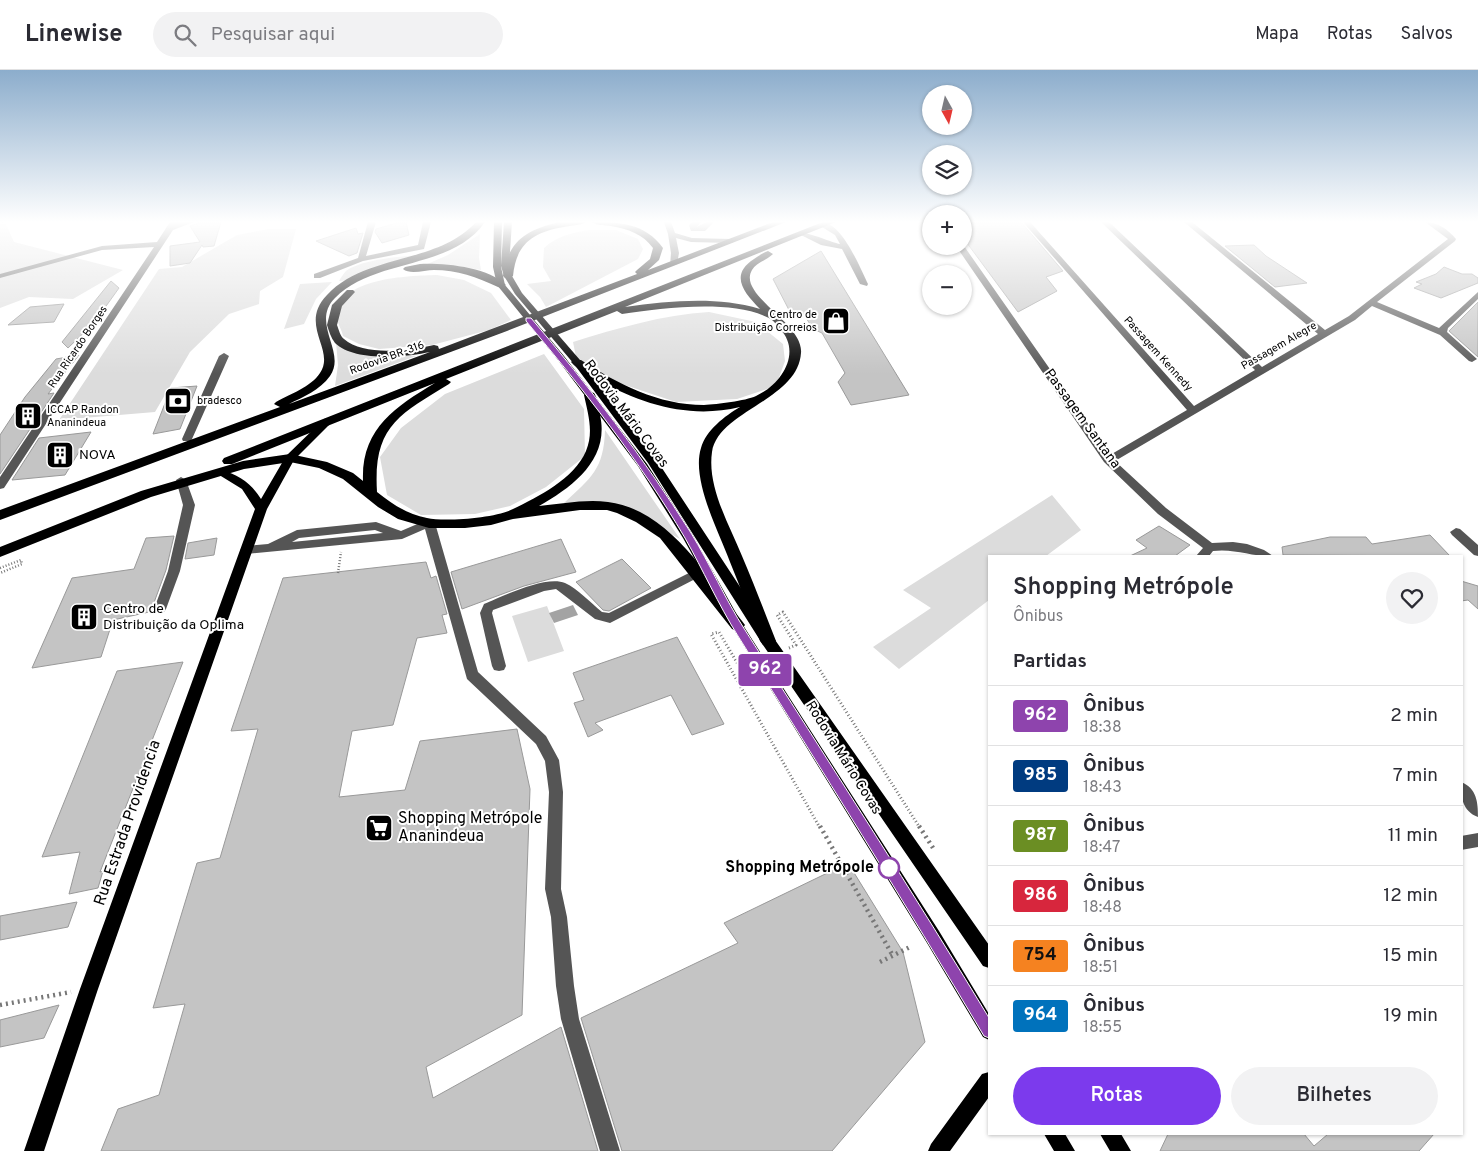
<!DOCTYPE html>
<html lang="pt">
<meta charset="utf-8">
<style>
:root{--surface:#fff;--page:#f2f2f3;--text:#2b2b33;--muted:#7c7c81;--line:#e1e1e2;--accent:#7c3aed}
body{margin:0;font-family:Overpass,sans-serif;background:var(--page);color:var(--text);height:100vh;display:flex;flex-direction:column;font-size:19px;white-space:nowrap}
*{box-sizing:border-box;margin:0}
p{font-size:16px;color:var(--muted)}
.icon{flex:none;width:28px;height:28px;fill:none;stroke:currentColor;stroke-width:2;stroke-linecap:round;stroke-linejoin:round}
.map{position:relative;flex:1;overflow:hidden}
.side{position:absolute;left:988px;top:485px;width:475px;height:580px;display:flex;flex-direction:column;background:var(--surface);border-radius:0px;box-shadow:0 1px 4px #0004}
.side>*{flex:none}
.badge{padding:0 10px;border-radius:4px;font-size:18px;line-height:32px}
.needle{width:32px;rotate:172deg}
.controls{position:absolute;left:922px;top:15px;display:grid;gap:10px}
.controls a{display:grid;place-items:center;width:50px;height:50px;border-radius:50%;background:var(--surface);box-shadow:0 1px 4px #0004;font-size:25px}
.map>.badge{position:absolute;translate:-50% -50%;box-shadow:0 0 0 2px #fff}
h2{padding:0 25px;font-size:19px;line-height:45px}
.round{display:grid;place-items:center;flex:none;width:52px;height:52px;border-radius:26px;background:var(--page)}
.summary{display:flex;align-items:center;justify-content:space-between;height:85px;padding:0 25px}
h1{font-size:24px;font-weight:600;line-height:38px}
.primary-button{display:flex;gap:10px;margin-top:auto;padding:10px 25px}
.primary-button a{flex:1;height:58px;border-radius:30px;background:var(--accent);color:#fff;font-size:20px;font-weight:600;line-height:58px;text-align:center}
.primary-button a+a{background:var(--page);color:var(--text)}
ul{padding:0;list-style:none}
li{display:flex;align-items:center;gap:15px;height:60px;padding:0 25px;border-top:1px solid var(--line)}
li div{flex:1}
li b{display:block;font-size:19px}
li em{font-style:normal}
li .badge{min-width:55px;font-weight:700;text-align:center}
header{display:flex;align-items:center;gap:30px;box-sizing:border-box;height:70px;padding:0 25px;background:var(--surface);border-bottom:1px solid var(--line)}
header strong{font-size:24px}
nav{display:flex;gap:28px;margin-inline-start:auto;font-size:18px}
.search{width:350px;height:45px;background:var(--page);display:flex;align-items:center;gap:12px;box-sizing:border-box;padding:0 18px;border-radius:28px;color:var(--muted);font-size:19px}
.map>svg:first-child{display:block}
.green{fill:#dcdcdc}
.water{fill:#a3a3a3}
.building{fill:#c4c4c4;stroke:#999}
.lines{fill:none;stroke-linecap:round;stroke-linejoin:round}
.path-far2{stroke:#777;stroke-width:2.5;stroke-dasharray:1 2;stroke-linecap:butt}
.path-far1{stroke:#777;stroke-width:3;stroke-dasharray:1 2.5;stroke-linecap:butt}
.path{stroke:#777;stroke-width:4.5;stroke-dasharray:2 4;stroke-linecap:butt}
.minor{fill:#555;fill-rule:evenodd}
.major{fill:#000;fill-rule:evenodd}
.highway{fill:#000;fill-rule:evenodd}
.line{fill:#8e44ad;stroke:#fff}
.stop-dot{fill:#fff;stroke:#8e44ad;stroke-width:2.5}
.labels{text-anchor:middle;dominant-baseline:central;stroke-width:4;stroke-linejoin:round;paint-order:stroke}
.far-poi-label{font-size:11px;fill:#000;stroke:#fff;text-anchor:start}
.far-street-label{font-size:11px;fill:#000;stroke:#fff}
.street-label{font-size:14px;fill:#000;stroke:#fff}
.poi-label{font-size:14px;fill:#000;stroke:#fff;text-anchor:start}
.near-poi-label{font-size:16px;fill:#000;stroke:#fff;text-anchor:start}
.near-street-label{font-size:16px;fill:#000;stroke:#fff}
.near-stop-label{font-size:16px;font-weight:bold;fill:#000;stroke:#fff;text-anchor:end}
</style>
<header>
<strong>Linewise</strong>
<div class="search"><svg class="icon" aria-label="search" viewBox="0 0 24 24"><circle cx="10" cy="10" r="6"/><path d="M15 15l6 6"/></svg>Pesquisar aqui</div>
<nav><a>Mapa</a><a>Rotas</a><a>Salvos</a></nav>
</header>
<div class="map">
<svg width="1478" height="1081" viewBox="0 0 1478 1081">
<rect width="100%" height="100%" fill="#fff"/>
<path class="green" d="M 0,152 L 5,152 L 14,172 L 123,200 L 73,229 L 29,227 L 0,238 Z
M 269,159 L 296,159 L 283,207 L 260,221 L 259,234 L 229,244 L 190,282 L 155,342 L 59,350 L 159,199 L 182,197 L 237,165 Z
M 591,160 L 616,160 L 638,169 L 643,179 L 638,189 L 546,237 L 540,227 L 527,214 L 551,211 L 543,197 L 544,178 C 557,166 574,162 591,160 Z
M 480,164 L 479,188 L 481,200 L 458,196 L 425,195 L 448,185 Z
M 424,185 L 348,210 L 339,211 C 341,208 343,204 346,201 C 362,189 404,186 424,185 Z
M 437,205 L 464,210 L 491,223 L 511,250 L 489,260 L 432,275 L 379,279 L 359,274 L 343,266 C 342,260 337,253 337,247 C 337,207 409,206 437,205 Z
M 332,212 L 316,229 L 304,254 L 284,259 L 300,214 Z
M 709,242 L 756,252 L 783,274 L 785,291 L 776,316 L 737,329 L 676,332 L 619,313 L 577,292 L 573,272 C 618,258 662,245 709,242 Z
M 336,272 L 354,281 L 416,286 L 335,316 L 338,295 Z
M 544,284 L 584,339 L 585,386 L 546,417 L 510,436 L 475,444 L 421,445 L 387,425 L 380,387 L 401,358 L 445,324 Z
M 605,360 L 680,469 L 622,437 L 564,433 C 591,408 604,399 605,360 Z
M 1052,425 L 1081,460 L 1046,486 L 989,486 L 989,530 L 899,599 L 873,577 L 931,538 L 903,520 Z
M 547,536 L 564,581 L 528,592 L 512,546 Z"/>
<path class="water" d="M 573,535 L 578,545 L 554,553 L 549,543 Z"/>
<path class="building" d="M 202,152 L 221,152 L 214,176 L 203,177 L 202,175 L 190,193 L 170,196 L 170,176 L 200,172 L 190,156 Z
M 400,152 L 406,152 L 409,165 L 382,173 L 375,162 L 376,159 Z
M 964,152 L 1021,152 L 1063,201 L 1046,207 L 1057,221 L 1018,242 L 964,169 Z
M 356,158 L 358,164 L 363,163 L 357,183 L 349,186 L 316,171 Z
M 1254,175 L 1266,186 L 1307,213 L 1275,217 L 1225,176 Z
M 821,181 L 909,325 L 851,335 L 838,312 L 845,303 L 822,263 L 813,259 L 803,243 L 789,240 L 773,209 Z
M 1444,197 L 1462,204 L 1472,204 L 1478,208 L 1478,213 L 1441,228 L 1414,218 L 1422,214 L 1416,212 L 1436,204 Z
M 111,211 L 119,218 L 94,253 L 68,278 L 62,272 Z
M 1478,232 L 1478,287 L 1449,261 Z
M 64,234 L 54,252 L 8,255 L 30,237 Z
M 79,285 L 48,324 L 54,323 L 0,404 L 0,365 L 25,327 L 56,289 Z
M 197,316 L 180,359 L 153,364 L 171,318 Z
M 91,362 L 65,405 L 12,410 L 39,368 Z
M 1159,456 L 1190,475 L 1175,486 L 1130,486 L 1147,478 L 1136,470 Z
M 1430,465 L 1450,486 L 1283,485 L 1282,477 L 1330,467 L 1366,467 L 1372,474 Z
M 174,466 L 166,500 L 152,538 L 149,542 L 113,550 L 101,587 L 32,598 L 72,508 L 134,499 L 146,468 Z
M 217,468 L 214,485 L 185,489 L 188,473 Z
M 561,469 L 576,502 L 524,516 L 462,539 L 451,502 Z
M 622,489 L 651,518 L 609,541 L 603,540 L 576,512 Z
M 426,492 L 431,508 L 436,506 L 447,544 L 442,545 L 447,563 L 417,568 L 393,655 L 352,661 L 339,727 L 405,720 L 420,671 L 517,659 L 530,719 L 522,945 L 426,997 L 433,1028 L 561,957 L 598,1081 L 101,1081 L 118,1039 L 159,1025 L 185,934 L 153,938 L 197,793 L 220,788 L 258,659 L 231,661 L 283,508 Z
M 1461,511 L 1478,516 L 1478,539 L 1468,530 L 1461,531 Z
M 677,567 L 724,654 L 692,665 L 671,625 L 595,653 L 603,660 L 588,667 L 574,633 L 584,630 L 573,603 Z
M 183,592 L 100,802 L 103,801 L 98,818 L 69,824 L 80,782 L 42,787 L 117,601 Z
M 848,793 L 903,882 L 925,972 L 832,1081 L 622,1081 L 581,948 L 738,873 L 724,853 Z
M 77,832 L 68,857 L 0,870 L 0,846 Z
M 59,935 L 44,968 L 0,977 L 0,950 Z
M 1168,1064 L 1304,1064 L 1314,1076 L 1328,1064 L 1434,1064 L 1419,1081 L 1160,1081 Z"/>
<g class="lines">
<path class="path-far2" d="M 0,498 L 21,490 L 22,494 L 0,503
M 338,503 L 341,482"/>
<path class="path-far1" d="M 789,578 L 796,575 L 777,545 L 783,542 L 920,758
M 746,594 L 739,596 L 719,562 L 711,564 L 820,758"/>
<path class="path" d="M 820,756 L 893,886
M 919,756 L 935,781
M 880,892 L 912,876
M 0,935 L 71,922"/>
<path class="minor" d="M 170,152 L 194,152 L 173,160 L 4,418 L 0,419 L 0,407 L 154,177 L 102,180 L 0,208 L 0,204 L 102,176 L 157,172 Z
M 368,152 L 376,152 L 366,186 L 418,175 L 423,152 L 431,152 L 424,179 L 363,191 L 320,208 L 314,208 L 314,204 L 358,188 Z
M 664,152 L 671,152 L 675,163 L 692,168 L 731,169 L 735,171 L 731,173 L 691,172 L 676,168 L 679,183 L 677,194 L 670,196 L 671,183 L 668,164 Z
M 692,152 L 701,152 L 697,157 L 706,152 L 714,152 L 705,161 L 691,161 L 689,155 Z
M 1023,152 L 1030,152 L 1194,336 L 1255,300 L 1101,152 L 1109,152 L 1262,297 L 1318,264 L 1184,152 L 1192,152 L 1325,260 L 1349,246 L 1448,169 L 1425,152 C 1437,152 1448,159 1456,169 L 1455,171 L 1377,232 L 1439,258 L 1478,222 L 1478,229 L 1448,258 L 1447,262 L 1477,289 L 1472,292 L 1469,291 L 1440,265 L 1372,236 L 1355,250 L 1115,391 L 1166,438 L 1212,473 L 1233,472 L 1247,474 L 1264,480 L 1273,486 C 1253,487 1234,478 1213,481 L 1209,486 L 1196,486 L 1203,478 L 1158,444 L 1104,392 L 956,176 L 964,176 L 1110,385 L 1187,340 Z
M 822,153 C 842,152 860,198 868,214 L 867,216 L 860,214 L 842,179 L 821,175 L 799,164 C 805,160 830,172 840,174 L 835,165 L 822,157 Z
M 224,283 L 229,286 L 192,369 L 191,371 L 183,371 L 182,369 L 219,286 Z
M 181,407 L 186,410 L 195,435 L 180,501 L 166,539 L 164,542 L 156,542 L 154,539 L 168,501 L 183,435 L 176,410 Z
M 429,449 L 435,453 L 478,602 L 546,666 L 559,690 L 563,722 L 561,819 L 567,847 L 574,916 L 579,949 L 620,1081 L 600,1081 L 561,949 L 556,916 L 551,847 L 545,819 L 549,722 L 545,691 L 536,674 L 467,609 L 425,459 L 402,469 L 246,484 L 240,480 L 246,476 L 268,474 L 297,460 L 376,452 L 401,461 ZM 375,460 L 383,463 L 292,472 L 299,468 Z
M 1456,458 L 1460,459 L 1478,475 L 1478,486 L 1474,485 L 1452,465 L 1450,462 Z
M 697,499 L 703,503 L 701,506 L 610,553 L 595,549 L 556,519 L 544,521 L 493,540 L 492,543 L 506,596 L 504,600 L 499,601 L 494,600 L 492,596 L 480,543 L 484,534 C 503,526 546,505 565,513 C 578,519 591,533 602,542 L 609,543 Z
M 1461,712 C 1477,718 1478,733 1478,747 C 1462,741 1461,727 1461,712 Z
M 1478,763 L 1478,777 L 1461,780 L 1461,766 Z"/>
<path class="major" d="M 494,152 L 502,152 L 501,197 L 505,215 L 564,286 L 647,394 L 692,464 L 741,552 L 939,861 L 989,944 L 989,970 L 983,967 L 927,873 L 733,558 L 683,468 L 638,396 L 558,290 L 497,215 L 493,197 Z
M 504,152 L 512,152 L 509,196 L 512,206 L 522,223 L 580,290 L 656,389 L 773,567 L 989,875 L 989,898 L 983,896 L 763,575 L 648,393 L 574,294 L 515,224 L 504,206 L 501,196 Z
M 328,348 L 333,351 L 294,390 L 267,439 L 98,919 L 44,1081 L 24,1081 L 80,919 L 255,439 L 242,419 L 216,403 L 221,400 C 239,405 251,413 261,429 L 286,386 L 324,349 Z
M 989,1002 L 989,1027 L 950,1081 L 928,1081 L 931,1074 L 982,1004 Z
M 1044,1064 L 1065,1064 L 1075,1081 L 1054,1081 Z
M 1100,1064 L 1121,1064 L 1131,1081 L 1110,1081 Z"/>
<path class="highway" d="M 476,152 L 485,152 C 452,200 374,188 335,228 C 310,253 347,282 330,306 C 320,320 303,327 289,334 L 430,282 C 407,287 354,292 335,273 C 331,268 329,261 327,255 L 332,235 L 347,220 L 353,220 L 355,222 L 342,236 L 337,255 C 339,260 340,266 344,269 C 364,287 411,280 434,275 L 438,276 L 439,279 L 637,204 L 635,202 L 637,200 L 650,189 L 653,178 C 643,164 628,159 611,156 C 605,155 597,156 592,152 C 620,152 645,153 663,178 L 659,190 L 648,200 L 773,152 L 786,152 L 507,261 L 0,450 L 0,440 L 280,337 L 274,334 L 276,332 C 290,324 311,317 320,303 C 336,280 298,255 327,225 C 366,183 437,195 476,152 Z
M 559,152 L 586,152 C 580,156 571,155 564,157 C 533,162 516,174 513,206 L 508,209 L 505,208 L 503,206 C 508,171 526,160 559,152 Z
M 823,152 L 836,152 L 625,237 C 670,231 716,226 760,239 C 744,223 729,205 754,189 C 758,186 763,183 768,181 L 773,184 C 767,190 756,193 752,200 C 737,225 804,253 801,283 C 798,330 718,341 712,382 C 707,417 729,454 742,486 C 754,514 765,543 776,571 L 773,575 L 768,577 L 763,575 L 760,571 C 750,545 741,518 730,492 C 719,462 691,410 701,378 C 706,360 725,346 740,337 C 691,349 643,335 600,311 C 590,306 578,300 571,292 L 573,290 L 581,290 C 618,314 658,335 704,335 C 718,334 745,331 756,326 C 782,314 802,282 780,259 C 777,255 773,250 769,248 C 732,229 662,238 622,244 L 617,241 L 446,309 L 451,312 L 449,314 C 398,345 373,357 377,422 C 392,434 407,444 427,448 C 445,452 496,448 513,439 C 538,427 574,409 586,381 C 594,362 588,344 584,325 L 590,322 L 594,323 C 598,329 599,338 600,345 C 610,389 573,417 539,436 C 561,434 585,429 608,432 C 668,439 708,507 742,551 L 745,555 L 742,559 L 737,561 L 732,559 L 660,468 L 636,452 L 617,443 L 607,440 L 580,440 L 513,449 L 491,455 L 465,458 L 429,458 L 398,449 L 378,437 L 343,409 L 319,398 L 290,392 L 244,399 L 151,427 L 0,487 L 0,477 L 141,421 L 243,391 L 290,384 L 327,392 L 353,403 L 363,411 C 361,359 395,337 435,313 L 232,394 L 224,394 L 222,391 L 224,388 Z
M 420,194 C 445,193 488,197 506,215 L 501,218 L 498,217 C 477,207 457,200 434,200 C 425,200 410,205 403,199 L 405,197 Z"/>
</g>
<linearGradient id="sky" x2="0" y2="1"><stop stop-color="#8cadcc"/><stop offset="0.5" stop-color="#fff"/><stop offset="1" stop-color="#fff" stop-opacity="0"/></linearGradient>
<rect width="1478" height="304" fill="url(#sky)"/>
<path class="line" d="M 526,248 L 531,248 C 589,316 643,387 691,463 C 710,494 725,529 745,560 C 828,691 913,822 994,956 L 996,961 L 994,966 L 989,968 L 984,966 C 904,831 821,699 738,566 C 718,534 703,500 685,468 C 640,391 583,319 526,251 Z"/>
<defs>
<g id="shop-square" transform="scale(1.4375)"><rect x="-9" y="-9" width="18" height="18" rx="4" fill="#000" stroke="#fff"/><path d="M-5-2.5h2.3a2.7 3.5 0 0 1 5.4 0H5L5.5 6h-11ZM-1.5-2.5h3a1.5 2.3 0 0 0-3 0Z" fill="#fff"/></g>
<g id="bank-square" transform="scale(1.4375)"><rect x="-9" y="-9" width="18" height="18" rx="4" fill="#000" stroke="#fff"/><path d="M-6-4H6V4H-6ZM0-2.3a2.3 2.3 0 1 0 0 4.6a2.3 2.3 0 1 0 0-4.6Z" fill="#fff"/></g>
<g id="building-square" transform="scale(1.4375)"><rect x="-9" y="-9" width="18" height="18" rx="4" fill="#000" stroke="#fff"/><path d="M-4-6H4V6H1V3H-1V6H-4ZM-2.5-4.3h1.7v1.8h-1.7ZM.8-4.3h1.7v1.8H.8ZM-2.5-1h1.7V.8h-1.7ZM.8-1h1.7V.8H.8Z" fill="#fff"/></g>
<g id="supermarket-square" transform="scale(1.4375)"><rect x="-9" y="-9" width="18" height="18" rx="4" fill="#000" stroke="#fff"/><path d="M-6-5.5h2.5l.6 2H6L4.5 2H-2.5L-4.4-4H-6ZM-1.5 3.2a1.3 1.3 0 1 0 .1 0ZM3 3.2a1.3 1.3 0 1 0 .1 0Z" fill="#fff"/></g>
</defs>
<g fill-rule="evenodd">
<use href="#shop-square" x="836" y="251"/>
<use href="#bank-square" x="178" y="331"/>
<use href="#building-square" x="28" y="346"/>
<use href="#building-square" x="60" y="385"/>
<use href="#building-square" x="84" y="547"/>
<use href="#supermarket-square" x="379" y="758"/>
</g>
<circle class="stop-dot" cx="889" cy="798" r="10"/>
<g class="labels">
<g class="far-poi-label">
<text x="817" y="245" text-anchor="end">Centro de<tspan x="817" dy="13">Distribuição Correios</tspan></text>
<text x="197" y="331">bradesco</text>
<text x="47" y="340">ICCAP Randon<tspan x="47" dy="13">Ananindeua</tspan></text>
</g>
<g class="far-street-label">
<text transform="translate(1279 276) rotate(-30)">Passagem Alegre</text>
<text transform="translate(78 277) rotate(-56)">Rua Ricardo Borges</text>
<text transform="translate(1158 284) rotate(48)">Passagem Kennedy</text>
<text transform="translate(387 288) rotate(-20)">Rodovia BR-316</text>
</g>
<g class="street-label">
<text transform="translate(626 344) rotate(53)">Rodovia Mário Covas</text>
<text transform="translate(1082 349) rotate(54)">Passagem Santana</text>
<text transform="translate(843 688) rotate(58)">Rodovia Mário Covas</text>
</g>
<g class="poi-label">
<text x="79" y="385">NOVA</text>
<text x="103" y="539">Centro de<tspan x="103" dy="16">Distribuição da Oplima</tspan></text>
</g>
<g class="near-poi-label">
<text x="398" y="749">Shopping Metrópole<tspan x="398" dy="18">Ananindeua</tspan></text>
</g>
<g class="near-street-label">
<text transform="translate(128 753) rotate(-71)">Rua Estrada Providencia</text>
</g>
<g class="near-stop-label">
<text x="874" y="798">Shopping Metrópole</text>
</g>
</g>
</svg>
<div class="controls">
<a><svg class="needle" viewBox="-14 -14 28 28"><path d="M0-13l5 13h-10z" fill="#e53935"/><path d="M0 13l5-13h-10z" fill="#7c7c81"/></svg></a>
<a><svg class="icon" aria-label="layers" viewBox="0 0 24 24"><path d="M12 4l9 5-9 5-9-5zM3 14l9 5 9-5"/></svg></a>
<a>+</a>
<a>−</a>
</div>
<b class="badge" style="left:765px;top:600px;background:#8e44ad;color:#fff">962</b>
<section class="side">
<div class="summary"><div><h1>Shopping Metrópole</h1><p>Ônibus</p></div><a class="round"><svg class="icon" aria-label="heart" viewBox="0 0 24 24"><path d="M12 20l-8-8c-3-5 5-10 8-4 3-6 11-1 8 4z"/></svg></a></div>
<h2>Partidas</h2>
<ul>
<li><span class="badge" style="background:#8e44ad;color:#fff">962</span><div><b>Ônibus</b><p>18:38</p></div><em>2 min</em></li>
<li><span class="badge" style="background:#003b80;color:#fff">985</span><div><b>Ônibus</b><p>18:43</p></div><em>7 min</em></li>
<li><span class="badge" style="background:#6b8e23;color:#fff">987</span><div><b>Ônibus</b><p>18:47</p></div><em>11 min</em></li>
<li><span class="badge" style="background:#d7263d;color:#fff">986</span><div><b>Ônibus</b><p>18:48</p></div><em>12 min</em></li>
<li><span class="badge" style="background:#f58220;color:#111">754</span><div><b>Ônibus</b><p>18:51</p></div><em>15 min</em></li>
<li><span class="badge" style="background:#0072bc;color:#fff">964</span><div><b>Ônibus</b><p>18:55</p></div><em>19 min</em></li>
</ul>
<div class="primary-button"><a>Rotas</a><a>Bilhetes</a></div>
</section>
</div>
